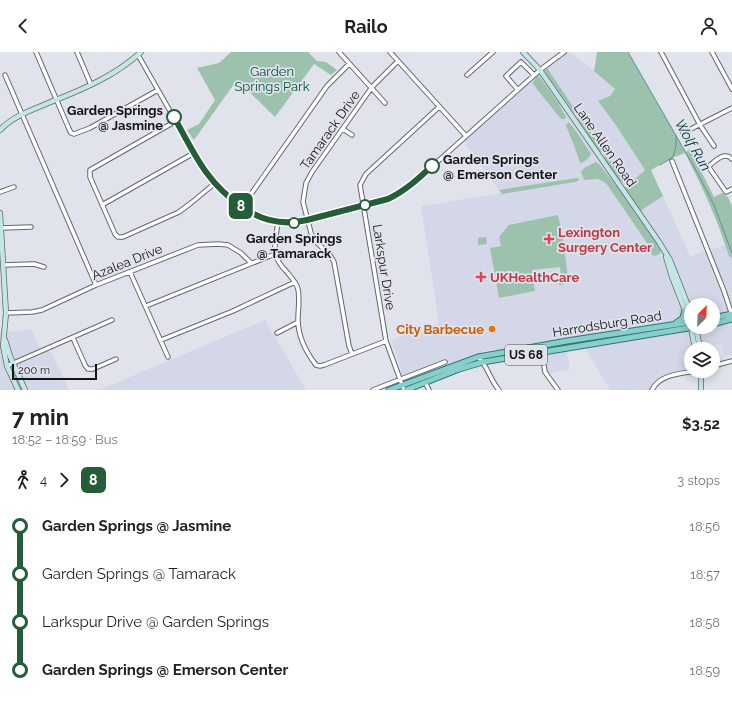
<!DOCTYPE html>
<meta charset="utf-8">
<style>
:root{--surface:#fff;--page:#f6f6f6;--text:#222;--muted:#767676}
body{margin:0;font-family:Raleway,sans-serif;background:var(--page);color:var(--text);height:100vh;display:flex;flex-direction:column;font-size:15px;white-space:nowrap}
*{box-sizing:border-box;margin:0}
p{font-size:13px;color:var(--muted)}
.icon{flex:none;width:22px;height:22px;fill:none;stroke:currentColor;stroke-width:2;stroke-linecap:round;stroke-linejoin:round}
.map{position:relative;height:338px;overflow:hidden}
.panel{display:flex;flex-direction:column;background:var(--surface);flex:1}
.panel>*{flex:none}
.badge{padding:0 8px;border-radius:6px;font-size:14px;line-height:26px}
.needle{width:26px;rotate:24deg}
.fabs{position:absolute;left:684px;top:246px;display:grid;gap:8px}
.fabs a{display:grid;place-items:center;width:36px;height:36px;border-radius:50%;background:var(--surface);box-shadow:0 2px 10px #0003;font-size:20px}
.scale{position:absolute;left:12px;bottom:10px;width:85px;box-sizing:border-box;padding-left:4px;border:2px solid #131316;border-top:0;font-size:11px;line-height:14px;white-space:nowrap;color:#131316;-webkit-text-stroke:3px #e1e3ec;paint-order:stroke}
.map>.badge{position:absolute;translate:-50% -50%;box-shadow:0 0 0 2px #fff}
.legs{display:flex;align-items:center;gap:6px;height:44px;padding:0 12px;font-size:13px}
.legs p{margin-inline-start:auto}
.headline{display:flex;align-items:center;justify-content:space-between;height:68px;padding:0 12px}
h1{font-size:22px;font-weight:700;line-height:30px}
ul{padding:0 12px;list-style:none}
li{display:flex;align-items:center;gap:14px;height:48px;font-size:15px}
li i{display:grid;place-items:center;width:6px;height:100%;margin:0 5px;background:currentColor}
li i::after{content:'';width:10px;height:10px;margin:-5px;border:3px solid;border-radius:50%;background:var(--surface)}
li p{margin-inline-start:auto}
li:first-child i{background:linear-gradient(#0000 50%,currentColor 0)}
li:last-child i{background:linear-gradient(currentColor 50%,#0000 0)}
header{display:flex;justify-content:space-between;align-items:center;height:52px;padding:0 12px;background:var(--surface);font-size:18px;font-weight:700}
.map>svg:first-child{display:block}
.built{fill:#d3d7e7;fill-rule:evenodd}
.green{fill:#9cc2ad}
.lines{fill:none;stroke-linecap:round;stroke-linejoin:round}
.stream{stroke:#5d9496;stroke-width:1}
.street-casing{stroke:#65666e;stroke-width:5.5}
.secondary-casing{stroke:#65666e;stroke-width:6}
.primary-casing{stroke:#2b7874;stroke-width:7}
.street{stroke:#fff;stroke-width:3.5}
.secondary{stroke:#c3e7e4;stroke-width:4.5}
.primary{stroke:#88ceca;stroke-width:5}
.line-1-casing{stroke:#fff;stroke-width:9}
.line-1{stroke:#255d39;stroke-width:6}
.stop-1-dot{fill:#fff;stroke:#255d39;stroke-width:2}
.health-dot{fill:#e0444e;stroke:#e1e3ec;stroke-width:1.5}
.food-dot{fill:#e8710a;stroke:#e1e3ec;stroke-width:1.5}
.labels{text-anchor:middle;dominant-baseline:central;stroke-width:3.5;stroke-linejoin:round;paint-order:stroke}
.shield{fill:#e1e3ec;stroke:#515156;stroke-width:1}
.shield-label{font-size:12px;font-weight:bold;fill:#131316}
.park-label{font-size:13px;fill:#005335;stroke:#e1e3ec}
.stop-label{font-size:13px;font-weight:bold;fill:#131316;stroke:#e1e3ec;text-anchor:end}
.street-label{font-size:13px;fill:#131316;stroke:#e1e3ec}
.health-label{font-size:13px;font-weight:bold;fill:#be3a42;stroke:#e1e3ec;text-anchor:start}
.food-label{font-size:13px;font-weight:bold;fill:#c56008;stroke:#e1e3ec;text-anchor:end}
.water-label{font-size:14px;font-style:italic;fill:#003638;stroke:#e1e3ec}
</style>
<header><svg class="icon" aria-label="back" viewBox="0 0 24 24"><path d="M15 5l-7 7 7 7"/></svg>Railo<svg class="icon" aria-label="person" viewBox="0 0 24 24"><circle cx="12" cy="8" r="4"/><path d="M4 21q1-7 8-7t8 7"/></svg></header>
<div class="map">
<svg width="732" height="338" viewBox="0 0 732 338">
<rect width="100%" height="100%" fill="#e1e3ec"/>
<path class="built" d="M 564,0 L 570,0 L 610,31 L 615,37 L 610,44 L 598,49 L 615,72 L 645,119 L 639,160 L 663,144 L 690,204 L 732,191 L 732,303 L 724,303 L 722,292 L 698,296 L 698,297 L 691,297 L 691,319 L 662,327 L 652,338 L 610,338 L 583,293 L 566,296 L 570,317 L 546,322 L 542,300 L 529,302 L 490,297 L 405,329 L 391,288 L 439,271 L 421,154 L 501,141 L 462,87 L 540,18 ZM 691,253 L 713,253 L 713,275 L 691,275 Z
M 265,268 L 306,338 L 99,338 Z
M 31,277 L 39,295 L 52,301 L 69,338 L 0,338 L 0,281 Z"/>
<path class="green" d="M 231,0 L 308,0 L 317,9 L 326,10 L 337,18 L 331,23 L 314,12 L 275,65 L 237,28 L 194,88 L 187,78 L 199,72 L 215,48 L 197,16 L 219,11 Z
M 597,0 L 628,0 L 686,100 L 690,97 L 714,145 L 722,141 L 728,145 L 732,154 L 732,206 L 729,204 C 718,169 702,134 685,101 L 672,106 L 651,118 L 663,144 L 639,160 L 623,138 L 645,118 L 615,72 L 598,49 L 610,44 L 615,37 L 594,19 Z
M 547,16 L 576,59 L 576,61 L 573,60 L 546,21 L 545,19 Z
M 537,24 L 540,25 L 559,52 L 566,65 L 565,67 L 561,67 L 532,31 Z
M 580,64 L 603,98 L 603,99 L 600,100 L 597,98 L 578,69 L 578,65 Z
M 569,70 L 578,82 L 591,102 C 588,107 585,110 580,111 L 575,96 L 567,76 L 566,73 Z
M 604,102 L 607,104 L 624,128 L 623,130 L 619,128 L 605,108 L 604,105 Z
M 596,110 L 600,113 L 629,150 L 658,192 L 661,199 L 659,202 L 655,204 L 652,203 L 649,194 L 606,131 L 598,127 L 584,128 L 581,120 L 584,116 Z
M 577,126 L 579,127 L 578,129 L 575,130 L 502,142 L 499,138 Z
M 558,163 L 563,186 L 568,226 L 562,233 L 559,233 L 558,224 L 561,224 L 560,215 L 532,218 L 535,239 L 499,246 L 490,196 L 501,194 L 499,185 L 509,173 Z
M 486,185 L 487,192 L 478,193 L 478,186 Z"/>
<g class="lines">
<path class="stream" d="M 628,0 L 698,122 L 714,153 L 732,201
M 660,113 L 673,105 L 676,94 L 676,84"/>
<g class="street-casing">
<path id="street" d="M 36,0 L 69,77 L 71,81 L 74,82 L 90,76 L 158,38
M 77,0 L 91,33
M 339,0 L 385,51
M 390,0 L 466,84
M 661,0 L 700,73 L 714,94
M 712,0 L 732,37
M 138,3 L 205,120 L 225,143 L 249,160 L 268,168 L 278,171 L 294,171 L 388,147 L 398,142 L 417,128 L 540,18 L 564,0
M 5,23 L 96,233
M 467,23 L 493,0
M 518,38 L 506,24 L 521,10 L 534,23
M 176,69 L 90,118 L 90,125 L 115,182 L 118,185 L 123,185 L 179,160 L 191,151 L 214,132
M 343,77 L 352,83
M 683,81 L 732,56
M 672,109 L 724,239 L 732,263
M 708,114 L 726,140 L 732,137
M 708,115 C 715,109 724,99 732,107
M 0,140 L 14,135
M 102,153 L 194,101
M 242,155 L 327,34 L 349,12
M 278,171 C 275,191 270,203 286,219 C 291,225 296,230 298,237 C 300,247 298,258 298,268 C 298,284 306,300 316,313 L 320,314 L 324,313 L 386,289
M 1,176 L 31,175
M 3,213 L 34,212 L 44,215
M 130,220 L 168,305
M 146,254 L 275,202
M 6,261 L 32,260 L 42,258 L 96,233 L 198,193 L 218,192 L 228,193 L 241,201 L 251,211
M 277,281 L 298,270
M 73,286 L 85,313 L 88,317 L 93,317 L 116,307
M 161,288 L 233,259 L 295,230
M 541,294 L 545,320 L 558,338
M 352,302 L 349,294 L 334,210 L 330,203 L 314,188 L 311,181 L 303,150 L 306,131 L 312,120 L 372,35 L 398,9
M 478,305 C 488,314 490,328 499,338
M 7,314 L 112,268
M 713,314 L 732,309
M 425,330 L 429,338
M 373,338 L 445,310
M 404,338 L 386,289 L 360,133 L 366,122 L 439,55
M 652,338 C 660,322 680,322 696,319"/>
</g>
<g class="secondary-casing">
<path id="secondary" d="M 523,0 L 540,18 L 659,190 L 670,208 L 691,261
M 0,78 C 14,63 35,57 53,49 C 84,37 116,23 141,0
M 0,161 L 6,261 L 3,294 L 7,314 L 18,338
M 666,205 L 672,225 L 691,274
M 691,275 L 695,297
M 696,275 L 700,297
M 5,288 L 10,304 L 25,338
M 701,338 L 701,319"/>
</g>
<g class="primary-casing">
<path id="primary" d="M 713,266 L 732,262
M 676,271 L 683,266 L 685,258
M 713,272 L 732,267
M 389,338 L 478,305 L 567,289 L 691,270
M 406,338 L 459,317 L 483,310 L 694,275"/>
</g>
<use href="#street" class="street"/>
<use href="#secondary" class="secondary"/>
<use href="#primary" class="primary"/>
</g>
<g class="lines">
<g class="line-1-casing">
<path id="line-1" d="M 174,65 C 194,101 206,130 241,154 C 261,169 282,174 307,168 L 388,147 C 405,139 418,127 432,114"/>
</g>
<use href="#line-1" class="line-1"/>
</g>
<g class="stop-1-dot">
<circle cx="174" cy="65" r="7"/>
<circle cx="432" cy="114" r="7"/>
<circle cx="365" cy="153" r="5"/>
<circle cx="294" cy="171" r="5"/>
</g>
<g class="health-dot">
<path d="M547 181h4v4h4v4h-4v4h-4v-4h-4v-4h4z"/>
<path d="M479 219h4v4h4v4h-4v4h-4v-4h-4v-4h4z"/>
</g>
<circle class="food-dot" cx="492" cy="277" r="4"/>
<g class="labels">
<rect class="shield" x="505" y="293" width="42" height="20" rx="3"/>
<g class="shield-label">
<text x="526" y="303">US 68</text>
</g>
<g class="park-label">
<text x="272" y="19">Garden<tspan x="272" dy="15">Springs Park</tspan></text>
</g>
<g class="stop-label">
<text x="163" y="58">Garden Springs<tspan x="163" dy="15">@ Jasmine</tspan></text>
<text x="443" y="107" text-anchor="start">Garden Springs<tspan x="443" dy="15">@ Emerson Center</tspan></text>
<text x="294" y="186" text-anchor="middle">Garden Springs<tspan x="294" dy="15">@ Tamarack</tspan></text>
</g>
<g class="street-label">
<text transform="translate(330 78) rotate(-55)">Tamarack Drive</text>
<text transform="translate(605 93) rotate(55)">Lane Allen Road</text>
<text transform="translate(127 210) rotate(-22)">Azalea Drive</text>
<text transform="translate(384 215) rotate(81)">Larkspur Drive</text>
<text transform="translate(607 272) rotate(-9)">Harrodsburg Road</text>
</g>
<g class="health-label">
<text x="558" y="180">Lexington<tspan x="558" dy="15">Surgery Center</tspan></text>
<text x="490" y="225">UKHealthCare</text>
</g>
<g class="food-label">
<text x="484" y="277">City Barbecue</text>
</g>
<g class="water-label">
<text transform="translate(693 93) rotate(60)">Wolf Run</text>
</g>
</g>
</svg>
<div class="fabs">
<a><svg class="needle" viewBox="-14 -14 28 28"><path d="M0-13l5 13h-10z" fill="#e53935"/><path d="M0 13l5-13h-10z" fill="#767676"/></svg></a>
<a><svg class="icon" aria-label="layers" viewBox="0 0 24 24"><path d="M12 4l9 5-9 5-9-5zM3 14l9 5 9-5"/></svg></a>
</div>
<div class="scale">200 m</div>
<b class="badge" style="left:241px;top:154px;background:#255d39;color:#fff">8</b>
</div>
<section class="panel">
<div class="headline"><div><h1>7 min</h1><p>18:52 – 18:59 · Bus</p></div><b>$3.52</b></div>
<div class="legs"><svg class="icon" aria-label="walk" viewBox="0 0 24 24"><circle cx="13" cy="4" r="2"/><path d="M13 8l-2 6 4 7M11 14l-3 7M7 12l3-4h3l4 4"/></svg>4<svg class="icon" aria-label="forward" viewBox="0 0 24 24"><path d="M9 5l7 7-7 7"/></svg><b class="badge" style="background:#255d39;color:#fff">8</b><p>3 stops</p></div>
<ul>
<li><i style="color:#255d39"></i><b>Garden Springs @ Jasmine</b><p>18:56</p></li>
<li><i style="color:#255d39"></i><span>Garden Springs @ Tamarack</span><p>18:57</p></li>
<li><i style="color:#255d39"></i><span>Larkspur Drive @ Garden Springs</span><p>18:58</p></li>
<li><i style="color:#255d39"></i><b>Garden Springs @ Emerson Center</b><p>18:59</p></li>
</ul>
</section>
